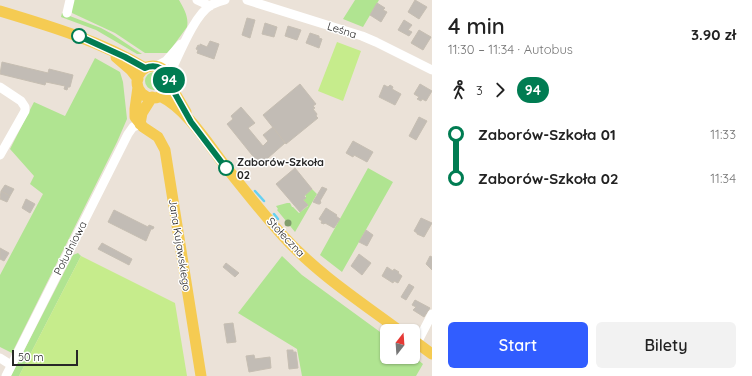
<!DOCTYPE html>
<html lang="pl">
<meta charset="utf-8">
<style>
:root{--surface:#fff;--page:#f2f2f2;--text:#222;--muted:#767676;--accent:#315dff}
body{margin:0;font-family:Quicksand,sans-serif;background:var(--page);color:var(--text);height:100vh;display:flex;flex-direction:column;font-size:15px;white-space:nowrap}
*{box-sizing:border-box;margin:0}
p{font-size:13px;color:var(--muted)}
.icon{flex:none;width:22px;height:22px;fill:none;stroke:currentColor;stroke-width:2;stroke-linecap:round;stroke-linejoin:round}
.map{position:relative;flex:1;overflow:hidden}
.panel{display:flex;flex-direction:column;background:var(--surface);width:320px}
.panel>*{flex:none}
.badge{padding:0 8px;border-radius:13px;font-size:14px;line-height:26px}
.needle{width:26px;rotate:17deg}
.fabs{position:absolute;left:380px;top:324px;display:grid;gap:8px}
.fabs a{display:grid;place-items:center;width:40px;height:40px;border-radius:6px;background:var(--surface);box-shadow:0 1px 3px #0004;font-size:20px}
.scale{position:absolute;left:12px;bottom:10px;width:66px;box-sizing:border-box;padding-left:4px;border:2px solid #272727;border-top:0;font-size:11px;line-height:14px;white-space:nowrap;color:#272727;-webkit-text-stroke:3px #fff;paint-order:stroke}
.map>.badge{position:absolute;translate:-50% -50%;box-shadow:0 0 0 2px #fff}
.legs{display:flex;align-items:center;gap:6px;height:44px;padding:0 16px;font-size:13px}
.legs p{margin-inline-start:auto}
.summary{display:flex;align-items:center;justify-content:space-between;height:68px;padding:0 16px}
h1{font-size:22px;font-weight:600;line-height:30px}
.cta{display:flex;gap:8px;margin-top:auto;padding:8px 16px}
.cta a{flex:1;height:46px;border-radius:6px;background:var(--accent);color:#fff;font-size:16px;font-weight:600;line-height:46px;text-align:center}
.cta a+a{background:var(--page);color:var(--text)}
ul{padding:0 16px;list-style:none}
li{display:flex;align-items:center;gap:14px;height:44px;font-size:15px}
li i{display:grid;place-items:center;width:6px;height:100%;margin:0 5px;background:currentColor}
li i::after{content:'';width:10px;height:10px;margin:-5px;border:3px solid;border-radius:50%;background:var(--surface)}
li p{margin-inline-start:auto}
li:first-child i{background:linear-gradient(#0000 50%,currentColor 0)}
li:last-child i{background:linear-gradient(currentColor 50%,#0000 0)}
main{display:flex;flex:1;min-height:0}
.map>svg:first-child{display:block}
.green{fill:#b0e491}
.pitch{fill:#c6ec8c}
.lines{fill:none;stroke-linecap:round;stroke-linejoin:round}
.stream{stroke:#65d1f2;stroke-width:2.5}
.building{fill:#c2bcb5;stroke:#c6beb2}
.minor{stroke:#fff;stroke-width:9}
.major{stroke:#f5cb52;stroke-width:11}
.tree{fill:#809d6d}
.line-1-casing{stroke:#fff;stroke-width:9}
.line-1{stroke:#007c52;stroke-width:6}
.stop-1-dot{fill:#fff;stroke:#007c52;stroke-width:2}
.labels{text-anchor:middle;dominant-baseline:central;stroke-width:3;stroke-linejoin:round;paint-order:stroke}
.street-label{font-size:11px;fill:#272727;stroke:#fff}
.stop-label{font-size:11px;font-weight:bold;fill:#272727;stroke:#fff;text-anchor:start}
</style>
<main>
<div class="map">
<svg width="432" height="376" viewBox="0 0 432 376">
<rect width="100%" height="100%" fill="#ebe2d8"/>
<path class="green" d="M 73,0 L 179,0 C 184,9 189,17 187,27 L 168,53 L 145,53 L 115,33 L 72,13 L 71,8 Z
M 355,0 L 379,0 L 363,27 L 343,19 Z
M 62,13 L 101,28 L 112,34 L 142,54 L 137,54 L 96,30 L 61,17 Z
M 95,58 L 120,72 L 123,82 L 127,119 L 117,142 L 12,353 L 0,347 L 0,275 L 43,194 L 30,184 L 34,176 L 10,149 L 34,102 L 65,116 Z
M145 81a9 9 0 1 1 18 0a9 9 0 1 1-18 0Z
M 368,168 L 393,182 L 342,272 L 320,255 Z
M 312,189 L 317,194 L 295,232 L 277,210 L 278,209 L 276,206 L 287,203 L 290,203 L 292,207 L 293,207 L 299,213 L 308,206 L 303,200 L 306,197 L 305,195 Z
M 78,253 L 81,256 L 19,376 L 11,376 L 73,255 Z
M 282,256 L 302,275 L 387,337 L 387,357 L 413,356 L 423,364 L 416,376 L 302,376 L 297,349 L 238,313 Z"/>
<path class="pitch" d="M 337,42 L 361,51 L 343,101 L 318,91 Z
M 81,256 L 175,303 L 187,376 L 19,376 Z"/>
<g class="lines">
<path class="stream" d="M 255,191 L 264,201
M 274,214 L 278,219"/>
</g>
<path class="building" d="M 415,0 L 427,7 L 419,19 L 408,12 Z
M 377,3 L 385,8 L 383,10 L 387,12 L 381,22 L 370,15 Z
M 247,18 L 255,20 L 250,38 L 242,35 Z
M 404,20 L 412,25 L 408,30 L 412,32 L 409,36 L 398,30 Z
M 265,23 L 277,27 L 274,37 L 262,34 Z
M 288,26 L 301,30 L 297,40 L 285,36 Z
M 419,30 L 431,37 L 423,50 L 411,43 Z
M 310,33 L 319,36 L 319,38 L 322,39 L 319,48 L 306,43 Z
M 210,41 L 219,44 L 214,59 L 197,53 L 198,50 L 196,49 L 198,45 L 200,46 L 200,44 L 207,47 Z
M 2,62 L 48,73 L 49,69 L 73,75 L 70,87 L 68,87 L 67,90 L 64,89 L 65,86 L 46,82 L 45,85 L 0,74 Z
M 300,84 L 316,104 L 313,106 L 315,108 L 313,109 L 317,114 L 316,116 L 318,118 L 286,144 L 263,115 Z
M 420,84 L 432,91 L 426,101 L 422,99 L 421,101 L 417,99 L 419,97 L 414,94 Z
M 384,85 L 388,87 L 390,85 L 393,87 L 392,89 L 401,94 L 395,105 L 379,97 Z
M 241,107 L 255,123 L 248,128 L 263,146 L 268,141 L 263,135 L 273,127 L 285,143 L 260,165 L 227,124 L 233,119 L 231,116 Z
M 419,117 L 427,121 L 416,140 L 409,136 Z
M 353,141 L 373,152 L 367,162 L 354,155 L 353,157 L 346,153 Z
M 295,168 L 312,189 L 304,196 L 306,198 L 303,200 L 308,205 L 300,212 L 276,184 Z
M 5,185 L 14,189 L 10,196 L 1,191 Z
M 322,187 L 327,189 L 320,201 L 321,202 L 320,204 L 318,204 L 313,202 Z
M 1,191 L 10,196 L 7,202 L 0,199 Z
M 26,199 L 35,204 L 30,213 L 22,208 Z
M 326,208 L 337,215 L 336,216 L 340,219 L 334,228 L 325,223 L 324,224 L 321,223 L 322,221 L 319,219 Z
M 114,210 L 148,227 L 149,225 L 154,227 L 153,229 L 151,229 L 146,241 L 108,222 Z
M 421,218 L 432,223 L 424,237 L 417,234 L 417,233 L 414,231 Z
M 366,230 L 373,235 L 367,246 L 359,242 Z
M 102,243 L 132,259 L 129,265 L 98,249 Z
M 0,248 L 9,253 L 4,261 L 0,259 Z
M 359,254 L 371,263 L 362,275 L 351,266 Z
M 430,256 L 432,257 L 432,270 L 426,264 Z
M 226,263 L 239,273 L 235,277 L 223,267 Z
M 387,267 L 393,271 L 394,269 L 399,272 L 398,273 L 402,276 L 398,283 L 394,281 L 393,283 L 382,276 Z
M 409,284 L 414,287 L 406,300 L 401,297 Z
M 415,300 L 430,308 L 424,317 L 413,310 L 416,307 L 412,305 Z
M 233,323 L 236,342 L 227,343 L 224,324 Z
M 287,350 L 293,350 L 293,352 L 296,352 L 298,368 L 289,369 Z
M 254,355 L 255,359 L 270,357 L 271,368 L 249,372 L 246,356 Z"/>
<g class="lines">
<path class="minor" d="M 197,0 L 210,6
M 247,0 L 362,36 L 376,42 L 432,70
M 67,13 L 70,0
M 157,66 L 166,61 L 181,44
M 168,77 C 178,58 193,16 211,5 C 215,3 221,1 225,0
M 0,87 L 21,101 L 25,107 L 25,111 L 0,155
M 417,343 L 432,314
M 0,358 L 11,365
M 6,376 L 128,134 L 133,127 L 140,124"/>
<path class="major" d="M 0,11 C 50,26 100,41 145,68
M 116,57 L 131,70 L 138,79
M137 82a16 16 0 1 1 32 0a16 16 0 1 1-32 0Z
M 169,83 L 186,112
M 138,87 L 135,109 L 135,117 L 143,127 L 158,137 L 165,150 L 201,376
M 160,96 C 187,109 208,144 226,167 C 245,191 264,215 284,237 C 318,274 361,302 400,331
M 140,124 L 142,113 L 152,97
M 413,340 L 432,354"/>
</g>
<circle class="tree" cx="288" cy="223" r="3.5"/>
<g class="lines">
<g class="line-1-casing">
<path id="line-1" d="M 79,36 L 125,57 L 145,68 C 157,63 169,70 169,83 L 191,122 L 226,168"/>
</g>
<use href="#line-1" class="line-1"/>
</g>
<g class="stop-1-dot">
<circle cx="79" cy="36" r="7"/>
<circle cx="226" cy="168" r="7"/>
</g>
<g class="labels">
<g class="street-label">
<text transform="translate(342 30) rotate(18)">Leśna</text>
<text transform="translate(286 237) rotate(47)">Stołeczna</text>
<text transform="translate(180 245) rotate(81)">Jana Kujawskiego</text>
<text transform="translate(70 248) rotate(-63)">Południowa</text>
</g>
<g class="stop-label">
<text x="237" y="162">Zaborów-Szkoła<tspan x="237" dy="13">02</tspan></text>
</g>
</g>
</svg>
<div class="fabs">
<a><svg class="needle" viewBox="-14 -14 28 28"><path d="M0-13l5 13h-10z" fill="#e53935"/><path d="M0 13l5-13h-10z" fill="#767676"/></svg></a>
</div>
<div class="scale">50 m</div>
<b class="badge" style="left:169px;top:80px;background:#007c52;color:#fff">94</b>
</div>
<section class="panel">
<div class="summary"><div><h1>4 min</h1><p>11:30 – 11:34 · Autobus</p></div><b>3.90 zł</b></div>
<div class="legs"><svg class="icon" aria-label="walk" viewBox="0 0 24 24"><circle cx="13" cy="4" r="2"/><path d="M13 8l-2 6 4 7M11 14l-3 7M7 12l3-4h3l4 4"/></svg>3<svg class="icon" aria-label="forward" viewBox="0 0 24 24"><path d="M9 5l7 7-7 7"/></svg><b class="badge" style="background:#007c52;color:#fff">94</b></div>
<ul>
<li><i style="color:#007c52"></i><b>Zaborów-Szkoła 01</b><p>11:33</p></li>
<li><i style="color:#007c52"></i><b>Zaborów-Szkoła 02</b><p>11:34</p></li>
</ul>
<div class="cta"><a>Start</a><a>Bilety</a></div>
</section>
</main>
